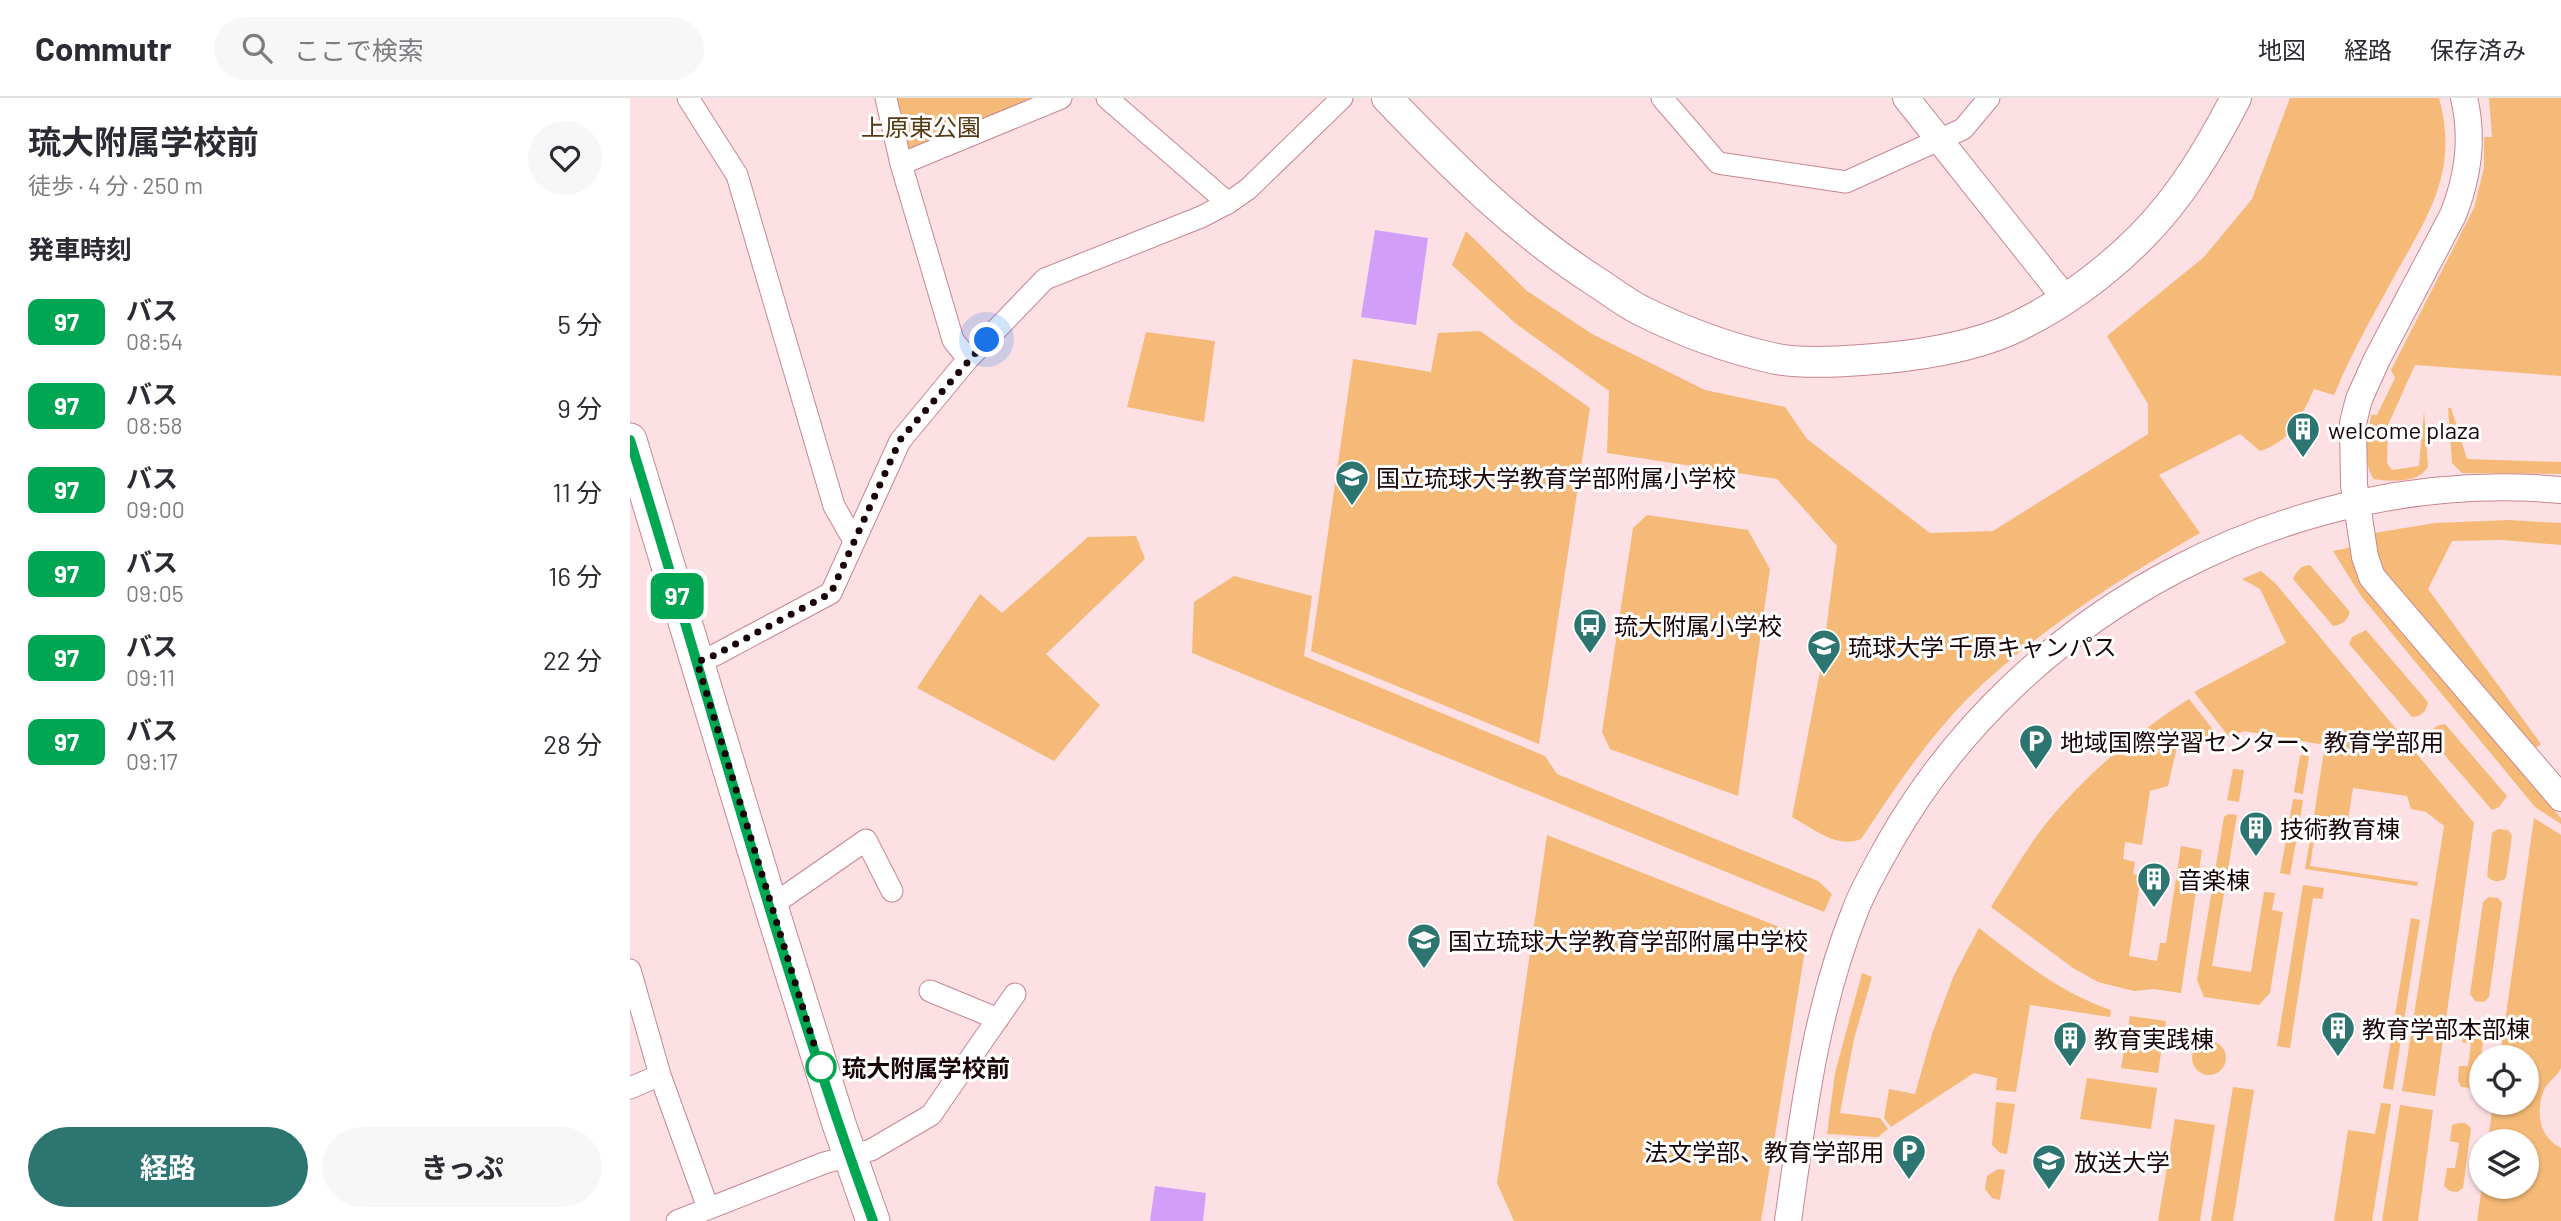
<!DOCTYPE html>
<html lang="ja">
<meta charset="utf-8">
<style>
:root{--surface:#fff;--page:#f7f7f7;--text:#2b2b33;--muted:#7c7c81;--line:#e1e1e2;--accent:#2c7571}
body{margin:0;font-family:Barlow,"Noto Sans JP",sans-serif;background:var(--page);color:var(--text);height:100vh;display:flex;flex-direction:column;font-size:26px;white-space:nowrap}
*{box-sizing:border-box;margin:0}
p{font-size:23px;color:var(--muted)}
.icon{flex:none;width:38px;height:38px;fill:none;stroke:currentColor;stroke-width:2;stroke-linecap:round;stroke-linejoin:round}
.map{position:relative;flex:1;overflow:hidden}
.details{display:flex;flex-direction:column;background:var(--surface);width:630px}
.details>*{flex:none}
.badge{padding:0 14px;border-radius:10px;font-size:24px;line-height:46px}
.fabs{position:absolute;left:1839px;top:947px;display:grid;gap:14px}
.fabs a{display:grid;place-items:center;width:70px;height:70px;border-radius:50%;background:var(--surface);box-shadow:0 2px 5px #0004;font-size:35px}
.you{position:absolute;width:35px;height:35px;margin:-18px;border:5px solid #fff;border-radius:50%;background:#1a73e8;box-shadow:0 0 0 10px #1a73e833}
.map>.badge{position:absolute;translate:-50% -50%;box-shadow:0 0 0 4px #fff}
h2{padding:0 28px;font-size:26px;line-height:63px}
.round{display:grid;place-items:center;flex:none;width:74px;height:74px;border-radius:37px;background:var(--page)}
.headline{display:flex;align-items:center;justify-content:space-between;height:119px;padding:0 28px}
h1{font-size:33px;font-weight:700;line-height:52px}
.action{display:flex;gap:14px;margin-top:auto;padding:14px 28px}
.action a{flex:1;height:80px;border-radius:42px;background:var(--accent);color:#fff;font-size:28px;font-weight:700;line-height:80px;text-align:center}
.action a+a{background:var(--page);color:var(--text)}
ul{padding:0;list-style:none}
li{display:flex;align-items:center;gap:21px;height:84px;padding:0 28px}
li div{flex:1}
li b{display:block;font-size:26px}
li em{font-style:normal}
li .badge{min-width:77px;font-weight:700;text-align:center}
header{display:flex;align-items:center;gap:42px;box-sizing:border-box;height:98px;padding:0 35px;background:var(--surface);border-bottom:2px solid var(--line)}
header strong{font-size:33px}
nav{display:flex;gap:38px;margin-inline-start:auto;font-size:24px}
.search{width:490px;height:63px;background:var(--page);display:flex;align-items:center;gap:18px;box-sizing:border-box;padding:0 24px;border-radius:38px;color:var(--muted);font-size:26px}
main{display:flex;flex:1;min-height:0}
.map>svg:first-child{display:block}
.green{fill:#f5ba77}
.water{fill:#d19ef8}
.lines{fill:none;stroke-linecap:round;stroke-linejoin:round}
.minor-casing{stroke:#c78690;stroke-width:23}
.tertiary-casing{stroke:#c78690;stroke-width:28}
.secondary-casing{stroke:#c78690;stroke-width:32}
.primary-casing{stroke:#c78690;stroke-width:35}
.minor{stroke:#fff;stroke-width:21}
.tertiary{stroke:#fff;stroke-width:26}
.secondary{stroke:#fff;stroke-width:30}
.primary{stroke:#fff;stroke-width:33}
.line-casing{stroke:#fff;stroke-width:16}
.line{stroke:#00a651;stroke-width:10}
.walk{stroke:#190408;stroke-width:7;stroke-dasharray:0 12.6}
.stop-dot{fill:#fff;stroke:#00a651;stroke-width:3.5}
.labels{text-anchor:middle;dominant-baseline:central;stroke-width:6;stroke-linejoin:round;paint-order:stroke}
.park-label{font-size:24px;fill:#563915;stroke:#fff}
.poi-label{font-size:24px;fill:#190408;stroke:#fff;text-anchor:start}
.stop-label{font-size:24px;font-weight:bold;fill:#190408;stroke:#fff;text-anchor:start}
</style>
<header>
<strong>Commutr</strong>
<div class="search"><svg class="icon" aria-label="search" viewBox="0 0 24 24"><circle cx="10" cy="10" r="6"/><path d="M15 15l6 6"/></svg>ここで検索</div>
<nav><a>地図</a><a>経路</a><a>保存済み</a></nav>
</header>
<main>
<section class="details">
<div class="headline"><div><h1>琉大附属学校前</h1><p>徒歩 · 4 分 · 250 m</p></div><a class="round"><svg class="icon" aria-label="heart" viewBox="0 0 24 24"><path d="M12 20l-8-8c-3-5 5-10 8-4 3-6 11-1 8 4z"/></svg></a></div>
<h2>発車時刻</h2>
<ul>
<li><span class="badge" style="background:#00a651;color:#fff">97</span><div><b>バス</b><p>08:54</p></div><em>5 分</em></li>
<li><span class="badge" style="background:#00a651;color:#fff">97</span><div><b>バス</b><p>08:58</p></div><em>9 分</em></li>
<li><span class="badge" style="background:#00a651;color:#fff">97</span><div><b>バス</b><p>09:00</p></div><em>11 分</em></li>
<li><span class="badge" style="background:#00a651;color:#fff">97</span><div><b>バス</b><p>09:05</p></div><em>16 分</em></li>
<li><span class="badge" style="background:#00a651;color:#fff">97</span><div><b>バス</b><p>09:11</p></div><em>22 分</em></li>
<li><span class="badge" style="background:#00a651;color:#fff">97</span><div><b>バス</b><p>09:17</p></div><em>28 分</em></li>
</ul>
<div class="action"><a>経路</a><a>きっぷ</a></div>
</section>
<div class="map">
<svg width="1931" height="1123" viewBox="0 0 1931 1123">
<rect width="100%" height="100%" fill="#fde0e3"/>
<path class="green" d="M 256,0 L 431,0 L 271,66 Z
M 1660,0 L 1809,0 C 1829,73 1799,116 1765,177 C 1744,216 1721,255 1704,297 L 1684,291 C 1671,319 1662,343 1630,353 L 1610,336 L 1529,377 L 1570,435 C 1488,482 1405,534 1337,601 C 1296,643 1263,693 1231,741 C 1207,751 1184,731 1162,719 L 1192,563 L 1207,448 L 1147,381 L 977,355 L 979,293 L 885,225 L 822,167 L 836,133 L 897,193 L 962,236 L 1075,292 L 1155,309 L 1177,341 L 1300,435 L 1363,433 L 1518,336 L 1518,306 L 1477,238 L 1574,159 L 1622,101 Z
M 1859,0 L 1931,0 L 1931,278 L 1785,267 L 1758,327 L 1757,365 L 1762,372 L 1789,368 L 1794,313 L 1798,368 C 1791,385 1760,384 1744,381 C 1732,367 1738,335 1741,317 L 1747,317 L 1765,280 L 1761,272 L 1844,110 L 1854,70 L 1854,39 L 1862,39 Z
M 850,233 L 960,310 L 909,646 L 681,553 L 723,261 L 801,274 L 808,235 Z
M 516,234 L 585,243 L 574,324 L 497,309 Z
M 1818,310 L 1821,310 L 1837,361 L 1931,364 L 1931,376 L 1832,375 L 1822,365 Z
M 1017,417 L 1118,432 L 1140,471 L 1108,698 L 980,651 L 972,634 L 1003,430 Z
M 1879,422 L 1931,425 L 1931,447 L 1872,442 L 1822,443 L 1798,491 L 1911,646 L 1904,651 L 1751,471 L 1744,448 L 1744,435 L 1805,425 Z
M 506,438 L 515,461 L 416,556 L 470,607 L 424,663 L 287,590 L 350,496 L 372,515 L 458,439 Z
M 1722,449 L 1738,493 L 1931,720 L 1931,726 L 1905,709 L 1731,498 L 1703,453 Z
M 1680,467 L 1720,514 C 1717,523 1713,526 1703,528 L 1663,481 C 1667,472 1671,468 1680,467 Z
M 1631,473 L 1646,486 L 1844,725 L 1805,998 L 1772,993 L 1814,728 L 1796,714 L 1781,711 L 1777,698 L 1723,690 L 1718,722 L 1684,717 L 1695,647 L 1614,633 L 1599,639 L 1564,594 L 1656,545 L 1630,491 L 1612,481 Z
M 604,478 L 682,498 L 674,558 L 915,658 L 927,676 L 1188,783 L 1202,796 L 1194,814 L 562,555 L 564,504 Z
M 1736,532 L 1798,604 C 1796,614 1792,618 1782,619 L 1719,546 L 1722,539 Z
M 1559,601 L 1592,643 L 1582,645 L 1556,642 L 1547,649 L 1538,688 L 1520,693 L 1512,747 L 1495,744 L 1493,761 L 1505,764 L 1503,776 L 1511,778 L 1499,858 L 1527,863 L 1530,845 L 1536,845 L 1551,748 L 1572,752 L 1551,895 L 1523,891 L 1504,893 L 1468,884 L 1443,870 L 1361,809 C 1378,782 1395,753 1414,728 C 1456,676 1503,637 1559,601 Z
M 1815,626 L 1877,698 L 1869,709 L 1862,712 L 1800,640 C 1801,630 1806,627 1815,626 Z
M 1670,657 L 1679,658 L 1673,696 L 1664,694 Z
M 1603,671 L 1614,672 L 1609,704 L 1597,702 Z
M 1663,701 L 1673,702 L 1667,739 L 1657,737 Z
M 1598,716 L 1607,717 L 1582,868 L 1621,874 L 1634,794 L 1645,795 L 1642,812 L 1653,814 L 1640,895 L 1629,907 L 1574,899 L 1567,882 L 1594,719 Z
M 1904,720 L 1931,737 L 1931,970 C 1928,978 1918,983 1914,992 C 1905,1014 1909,1039 1931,1050 L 1931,1123 L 1847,1123 L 1852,1089 L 1897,1088 L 1897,1043 L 1858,1043 L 1863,1005 L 1897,1004 L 1897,959 L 1870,959 Z
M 1868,731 L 1878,732 L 1882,738 L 1876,780 C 1868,785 1863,784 1857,778 L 1862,735 Z
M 1681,736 L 1685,736 L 1680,768 L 1788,784 L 1787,788 L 1675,771 Z
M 917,737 L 1177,840 L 1131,1123 L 884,1123 L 867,1085 Z
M 1656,742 L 1666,744 L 1660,777 L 1650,775 Z
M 1673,787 L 1694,790 L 1692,801 L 1683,800 L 1660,950 L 1647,948 Z
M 1859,799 L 1868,800 L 1872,805 L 1859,899 L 1854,904 L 1845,903 L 1840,896 L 1853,804 Z
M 1781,820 L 1790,822 L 1763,992 L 1753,990 Z
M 1349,830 C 1391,863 1431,895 1481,912 L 1480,919 L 1400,907 L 1386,994 L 1366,992 L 1367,980 L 1344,975 L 1261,1029 L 1254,1020 L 1259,991 L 1285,996 L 1303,933 L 1324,877 Z
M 1232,875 L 1242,879 L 1224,941 L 1210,1015 L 1250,1020 L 1258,1031 L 1248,1039 L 1197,1036 L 1205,975 Z
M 1500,918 L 1536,923 L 1528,975 L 1491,970 Z
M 1840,924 L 1850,925 L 1855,931 L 1847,984 L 1842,990 L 1831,989 L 1828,983 L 1829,968 L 1838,968 L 1841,946 L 1832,944 L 1834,929 Z
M1562 960a17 17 0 1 1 34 0a17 17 0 1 1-34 0Z
M 1457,980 L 1527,990 L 1521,1031 L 1450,1021 Z
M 1603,989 L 1624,992 L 1603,1123 L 1581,1123 Z
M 1366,1004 L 1385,1006 L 1377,1056 L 1370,1055 L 1362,1047 Z
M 1751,1005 L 1761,1006 L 1742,1123 L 1704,1123 L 1718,1032 L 1745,1036 Z
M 1770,1007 L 1803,1012 L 1788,1123 L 1752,1123 Z
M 1545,1021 L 1585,1027 L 1570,1123 L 1528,1123 Z
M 1829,1025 L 1835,1025 L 1841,1030 L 1833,1090 L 1827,1094 L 1820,1093 L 1814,1088 L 1817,1070 L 1825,1070 L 1829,1045 L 1820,1043 L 1822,1027 Z
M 1368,1071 L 1375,1072 L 1370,1102 L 1362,1100 L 1355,1091 L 1357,1078 Z"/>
<path class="water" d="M 745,132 L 798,140 L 786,227 L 731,219 Z
M 525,1088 L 576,1095 L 573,1123 L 520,1123 Z"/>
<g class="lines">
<g class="minor-casing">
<path id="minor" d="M 58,0 L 107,77 L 204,408 L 224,443
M 256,0 L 271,66 L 323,242 L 338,261
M 477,0 L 598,105
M 1032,0 L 1088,65 L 1216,84 L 1333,31 L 1359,0
M 271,66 L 431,0
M 67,564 L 85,557 L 201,495 L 270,343 L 338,261 L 415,181 L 571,119 L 598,105 L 618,91 L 712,0
M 141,808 L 236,742 L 262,793
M 0,872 L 30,977 L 78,1110
M 300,893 L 368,921
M 0,990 L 30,977
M 47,1123 L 194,1065 L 241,1052 L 301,1017 L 385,896"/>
</g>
<g class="tertiary-casing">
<path id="tertiary" d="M 1276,0 L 1435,200
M 1834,0 C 1844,41 1838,79 1823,117 L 1747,261 L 1729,301 L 1723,325 L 1724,387 L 1735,459 L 1742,479 L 1931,700
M 1158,1123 C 1173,1017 1185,913 1225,813 C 1234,789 1248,766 1260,744 C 1392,512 1665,368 1931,392"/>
</g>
<g class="secondary-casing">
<path id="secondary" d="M 757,0 C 822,68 888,134 968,185 C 982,194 997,206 1012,213 C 1052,233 1098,250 1142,260 C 1168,266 1205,264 1232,262 C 1280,259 1343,250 1386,229 C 1432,207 1475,175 1511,139 C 1551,99 1580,50 1606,0"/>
</g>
<g class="primary-casing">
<path id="primary" d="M 0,342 L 141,808 L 209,1026 L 243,1123"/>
</g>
<use href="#minor" class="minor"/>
<use href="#tertiary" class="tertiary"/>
<use href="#secondary" class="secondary"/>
<use href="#primary" class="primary"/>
</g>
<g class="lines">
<g class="line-casing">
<path id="line" d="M 0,342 C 81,602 149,867 243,1123"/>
</g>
<use href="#line" class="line"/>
<path class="walk" d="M 191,969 L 67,564 L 85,557 L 201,495 L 270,342 L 357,242"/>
</g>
<defs>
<g id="building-pin" transform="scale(1.75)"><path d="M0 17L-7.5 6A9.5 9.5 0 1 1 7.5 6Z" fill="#2c7571" stroke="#fff"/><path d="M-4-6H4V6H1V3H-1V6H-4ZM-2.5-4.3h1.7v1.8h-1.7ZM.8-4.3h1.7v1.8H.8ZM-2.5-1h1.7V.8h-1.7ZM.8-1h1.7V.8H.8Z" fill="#fff"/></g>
<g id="school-pin" transform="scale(1.75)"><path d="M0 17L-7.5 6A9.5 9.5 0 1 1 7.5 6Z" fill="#2c7571" stroke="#fff"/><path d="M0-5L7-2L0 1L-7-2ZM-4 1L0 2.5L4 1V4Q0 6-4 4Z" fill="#fff"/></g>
<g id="bus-pin" transform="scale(1.75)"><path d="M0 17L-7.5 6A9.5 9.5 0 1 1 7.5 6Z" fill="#2c7571" stroke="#fff"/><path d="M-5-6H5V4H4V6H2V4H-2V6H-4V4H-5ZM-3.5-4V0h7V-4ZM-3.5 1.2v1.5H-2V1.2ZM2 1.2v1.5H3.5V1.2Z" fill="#fff"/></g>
<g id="university-pin" transform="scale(1.75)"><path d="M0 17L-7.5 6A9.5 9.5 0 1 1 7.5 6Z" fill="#2c7571" stroke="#fff"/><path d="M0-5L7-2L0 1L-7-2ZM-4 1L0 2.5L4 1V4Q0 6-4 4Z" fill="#fff"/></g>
<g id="parking-pin" transform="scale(1.75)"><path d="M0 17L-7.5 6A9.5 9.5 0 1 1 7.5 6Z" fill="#2c7571" stroke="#fff"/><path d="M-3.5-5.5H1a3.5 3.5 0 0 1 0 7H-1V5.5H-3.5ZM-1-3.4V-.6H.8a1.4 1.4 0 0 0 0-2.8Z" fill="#fff"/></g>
</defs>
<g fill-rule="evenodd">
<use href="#building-pin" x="1673" y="331"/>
<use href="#school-pin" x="722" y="379"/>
<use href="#bus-pin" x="960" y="527"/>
<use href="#university-pin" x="1194" y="548"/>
<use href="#parking-pin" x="1406" y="643"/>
<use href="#building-pin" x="1626" y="730"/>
<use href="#building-pin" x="1524" y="781"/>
<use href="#school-pin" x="794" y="842"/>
<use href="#building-pin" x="1708" y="930"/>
<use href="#building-pin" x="1440" y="940"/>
<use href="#parking-pin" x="1279" y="1053"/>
<use href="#university-pin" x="1419" y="1063"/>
</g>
<circle class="stop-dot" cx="191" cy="969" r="14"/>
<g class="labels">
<g class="park-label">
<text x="291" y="28">上原東公園</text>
</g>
<g class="poi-label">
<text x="1698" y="331">welcome plaza</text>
<text x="746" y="379">国立琉球大学教育学部附属小学校</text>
<text x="984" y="527">琉大附属小学校</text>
<text x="1218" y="548">琉球大学 千原キャンパス</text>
<text x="1430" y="643">地域国際学習センター、教育学部用</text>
<text x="1650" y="730">技術教育棟</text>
<text x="1548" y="781">音楽棟</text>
<text x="818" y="842">国立琉球大学教育学部附属中学校</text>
<text x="1732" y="930">教育学部本部棟</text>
<text x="1464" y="940">教育実践棟</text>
<text x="1254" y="1053" text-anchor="end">法文学部、教育学部用</text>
<text x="1444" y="1063">放送大学</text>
</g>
<g class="stop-label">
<text x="212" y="969">琉大附属学校前</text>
</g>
</g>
</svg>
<div class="fabs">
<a><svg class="icon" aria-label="locate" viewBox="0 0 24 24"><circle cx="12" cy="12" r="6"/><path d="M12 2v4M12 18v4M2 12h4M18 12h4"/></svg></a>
<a><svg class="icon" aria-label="layers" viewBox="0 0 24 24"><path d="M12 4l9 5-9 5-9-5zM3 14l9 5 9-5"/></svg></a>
</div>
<div class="you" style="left:357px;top:242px"></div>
<b class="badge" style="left:47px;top:498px;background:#00a651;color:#fff">97</b>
</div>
</main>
